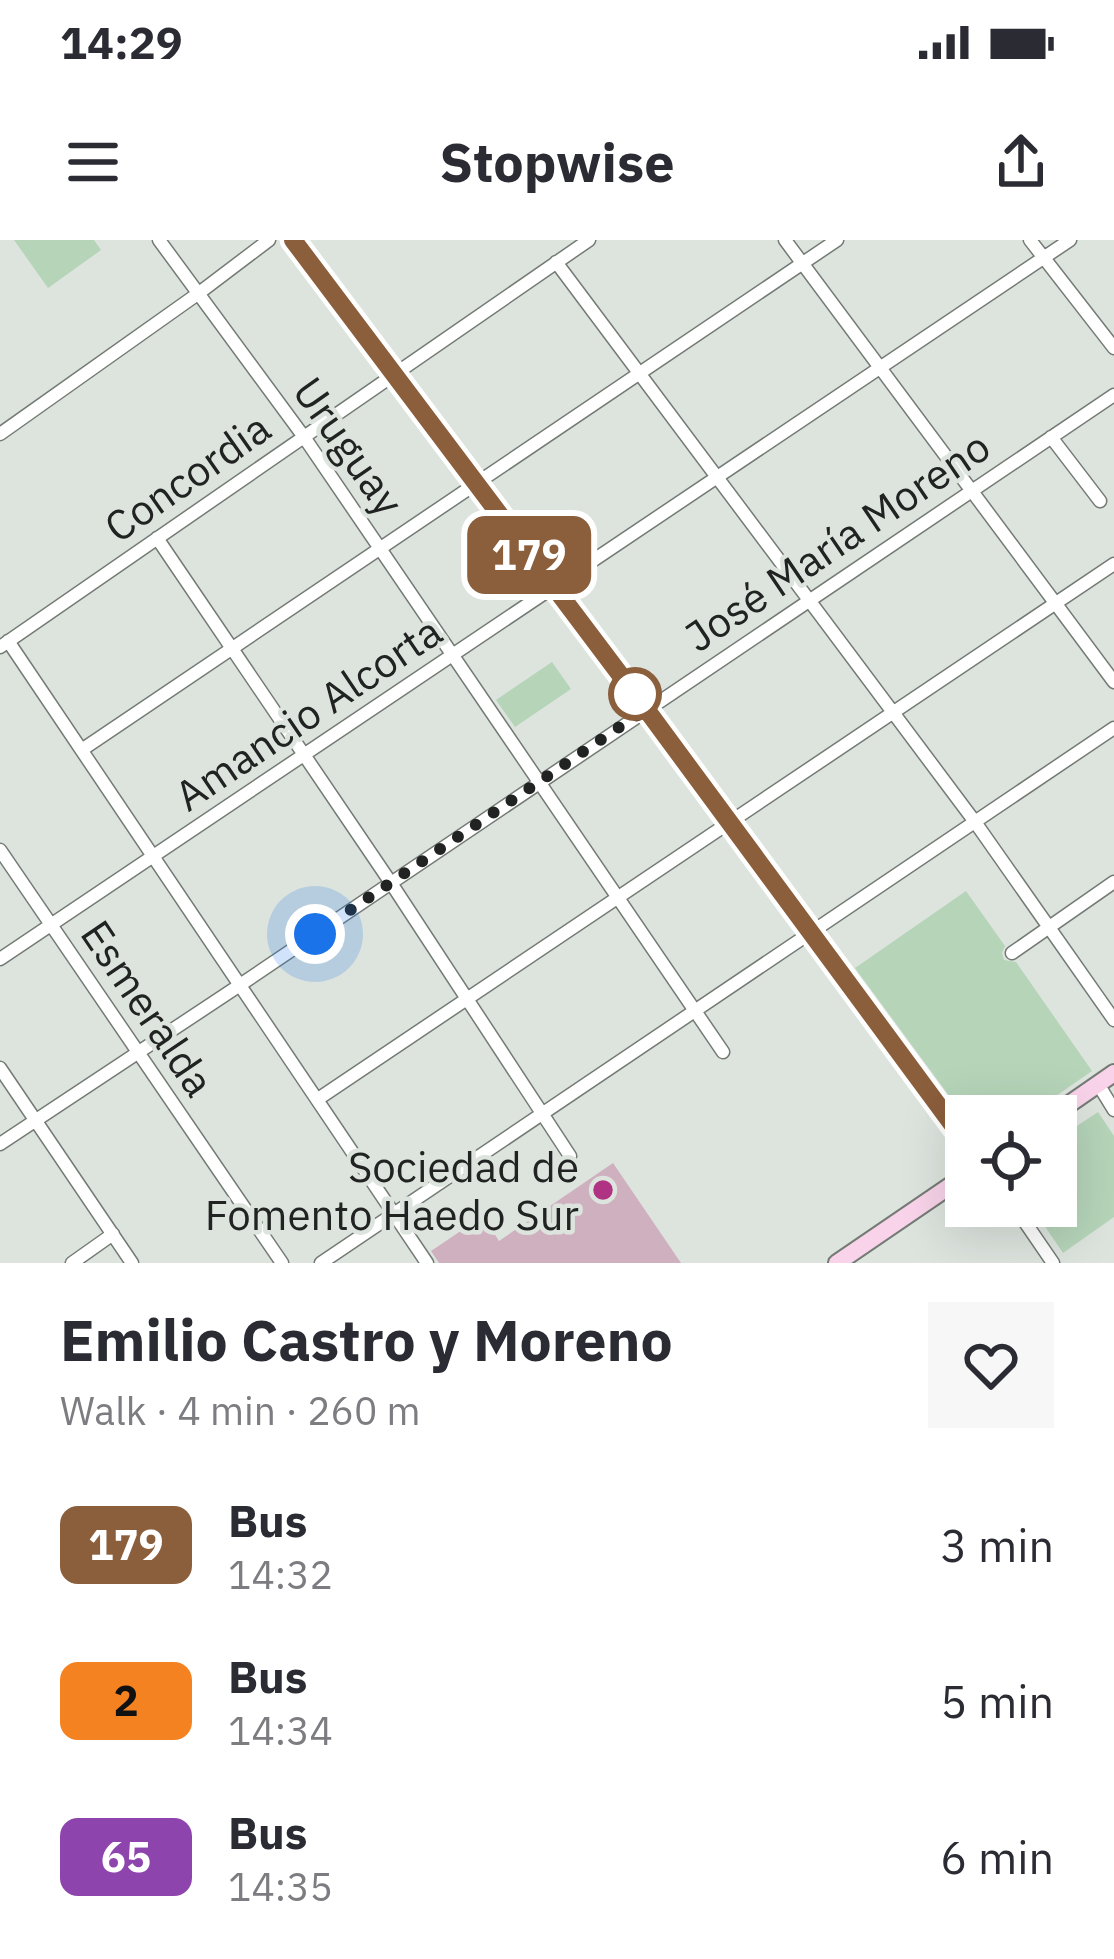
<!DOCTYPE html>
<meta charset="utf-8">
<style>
:root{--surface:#fff;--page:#f7f7f7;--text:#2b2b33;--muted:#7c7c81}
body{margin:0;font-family:"IBM Plex Sans",sans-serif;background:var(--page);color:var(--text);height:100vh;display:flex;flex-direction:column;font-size:45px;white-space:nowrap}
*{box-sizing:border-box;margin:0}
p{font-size:39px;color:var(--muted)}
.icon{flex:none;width:66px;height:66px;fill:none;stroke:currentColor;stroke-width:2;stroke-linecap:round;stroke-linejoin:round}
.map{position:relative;height:1023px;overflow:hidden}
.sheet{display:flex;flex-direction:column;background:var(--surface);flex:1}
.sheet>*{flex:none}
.badge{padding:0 24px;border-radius:18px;font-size:42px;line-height:78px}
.fabs{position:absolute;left:945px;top:855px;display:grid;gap:24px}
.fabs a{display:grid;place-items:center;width:132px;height:132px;border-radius:0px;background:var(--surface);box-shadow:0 12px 48px #0002;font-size:60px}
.you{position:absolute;width:60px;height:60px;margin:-30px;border:9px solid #fff;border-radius:50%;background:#1a73e8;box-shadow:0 0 0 18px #1a73e833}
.map>.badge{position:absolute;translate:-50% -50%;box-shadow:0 0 0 6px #fff}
.round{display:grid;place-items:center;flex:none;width:126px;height:126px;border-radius:0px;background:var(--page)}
.headline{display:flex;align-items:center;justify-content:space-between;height:204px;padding:0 60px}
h1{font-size:57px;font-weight:700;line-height:90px}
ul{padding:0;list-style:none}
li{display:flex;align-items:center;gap:36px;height:156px;padding:0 60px}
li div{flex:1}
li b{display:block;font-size:45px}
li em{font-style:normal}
li .badge{min-width:132px;font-weight:700;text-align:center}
.status{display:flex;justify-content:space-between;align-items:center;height:84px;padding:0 60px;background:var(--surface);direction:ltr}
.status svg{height:33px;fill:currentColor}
header{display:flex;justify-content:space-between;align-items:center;height:156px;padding:0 60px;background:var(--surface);font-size:54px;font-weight:700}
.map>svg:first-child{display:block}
.green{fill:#ceb0bf}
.building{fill:#b5d4b8}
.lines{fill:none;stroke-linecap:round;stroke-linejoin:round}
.street-casing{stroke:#747a74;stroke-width:15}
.secondary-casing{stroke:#747a74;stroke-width:20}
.street{stroke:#fff;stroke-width:12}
.secondary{stroke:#f8d3e9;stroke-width:16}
.line-casing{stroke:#fff;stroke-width:27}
.line{stroke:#8b5e3c;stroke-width:18}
.walk{stroke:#202321;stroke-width:12;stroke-dasharray:0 21.6}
.stop-dot{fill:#fff;stroke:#8b5e3c;stroke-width:6}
.poi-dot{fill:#b03282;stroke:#dde4de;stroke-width:4.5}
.labels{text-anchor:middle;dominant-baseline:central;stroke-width:9;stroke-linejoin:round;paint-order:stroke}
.street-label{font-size:42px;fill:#202321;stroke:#dde4de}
.poi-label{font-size:42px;fill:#202321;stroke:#dde4de;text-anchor:end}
</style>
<div class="status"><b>14:29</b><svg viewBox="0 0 49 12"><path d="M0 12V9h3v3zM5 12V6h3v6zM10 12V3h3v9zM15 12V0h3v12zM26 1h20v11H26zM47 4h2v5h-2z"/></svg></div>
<header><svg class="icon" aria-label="menu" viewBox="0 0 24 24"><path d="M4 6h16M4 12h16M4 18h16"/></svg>Stopwise<svg class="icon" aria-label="share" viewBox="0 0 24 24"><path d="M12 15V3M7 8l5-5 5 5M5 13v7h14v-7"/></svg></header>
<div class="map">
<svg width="1114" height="1023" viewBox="0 0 1114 1023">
<rect width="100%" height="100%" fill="#dde4de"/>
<path class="green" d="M 613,923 L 681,1023 L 439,1023 L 431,1011 L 483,976 L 499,1001 Z"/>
<path class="building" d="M 14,0 L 94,0 L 101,10 L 48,48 Z
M 552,422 L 571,449 L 515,487 L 496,460 Z
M 966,651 L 1005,706 L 1002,713 L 1004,720 L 1016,722 L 1092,831 L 1027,876 L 964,876 L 855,728 Z
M 1098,872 L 1114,896 L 1114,977 L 1063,1013 L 1044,985 L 1056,977 L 1048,966 L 1056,966 L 1056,900 Z"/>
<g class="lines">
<g class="street-casing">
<path id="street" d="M 159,0 L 304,197 L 723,812
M 785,0 L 1114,442
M 1030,0 L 1114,108
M 556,22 L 975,582 L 1114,780
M 0,194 L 199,53 L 269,0
M 1051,197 L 1100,261
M 157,298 L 391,643 L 570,916
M 8,401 L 427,1023
M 0,407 L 589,0
M 83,509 L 837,0
M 0,610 L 282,1023
M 1012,713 L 1114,642
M 0,719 L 1070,0
M 0,828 L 132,1023
M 1098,844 L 1114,870
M 318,859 L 1114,324
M 0,904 L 240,745 L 1114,155
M 1014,966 L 1053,1023
M 72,1023 L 113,994
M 321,1023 L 1114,488"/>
</g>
<g class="secondary-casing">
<path id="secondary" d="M 293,0 L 646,469 L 966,903
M 1052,876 L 1114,833
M 837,1023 L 966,935"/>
</g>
<use href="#street" class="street"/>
<use href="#secondary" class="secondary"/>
</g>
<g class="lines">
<g class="line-casing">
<path id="line" d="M 293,0 L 646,469 L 966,903"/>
</g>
<use href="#line" class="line"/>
<path class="walk" d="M 315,694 L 646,469 L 635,454"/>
</g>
<circle class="stop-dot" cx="635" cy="454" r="24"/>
<circle class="poi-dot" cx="603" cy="950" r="12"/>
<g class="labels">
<g class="street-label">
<text transform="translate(349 206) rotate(55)">Uruguay</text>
<text transform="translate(187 237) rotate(-35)">Concordia</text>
<text transform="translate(837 301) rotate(-34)">José María Moreno</text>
<text transform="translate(308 473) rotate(-34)">Amancio Alcorta</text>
<text transform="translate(148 768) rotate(56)">Esmeralda</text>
</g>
<g class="poi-label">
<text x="579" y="926">Sociedad de<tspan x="579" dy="48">Fomento Haedo Sur</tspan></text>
</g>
</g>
</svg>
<div class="fabs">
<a><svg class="icon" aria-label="locate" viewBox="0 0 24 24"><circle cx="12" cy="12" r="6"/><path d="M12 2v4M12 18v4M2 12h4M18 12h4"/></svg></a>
</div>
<div class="you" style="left:315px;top:694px"></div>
<b class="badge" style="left:529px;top:315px;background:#8b5e3c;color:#fff">179</b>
</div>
<section class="sheet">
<div class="headline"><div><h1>Emilio Castro y Moreno</h1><p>Walk · 4 min · 260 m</p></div><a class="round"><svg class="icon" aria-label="heart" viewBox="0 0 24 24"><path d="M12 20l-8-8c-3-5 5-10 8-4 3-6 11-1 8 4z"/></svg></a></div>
<ul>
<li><span class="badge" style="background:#8b5e3c;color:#fff">179</span><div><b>Bus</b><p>14:32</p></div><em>3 min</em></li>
<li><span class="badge" style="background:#f58220;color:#111">2</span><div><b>Bus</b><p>14:34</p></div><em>5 min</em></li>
<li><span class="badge" style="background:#8e44ad;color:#fff">65</span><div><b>Bus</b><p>14:35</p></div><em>6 min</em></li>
</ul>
</section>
